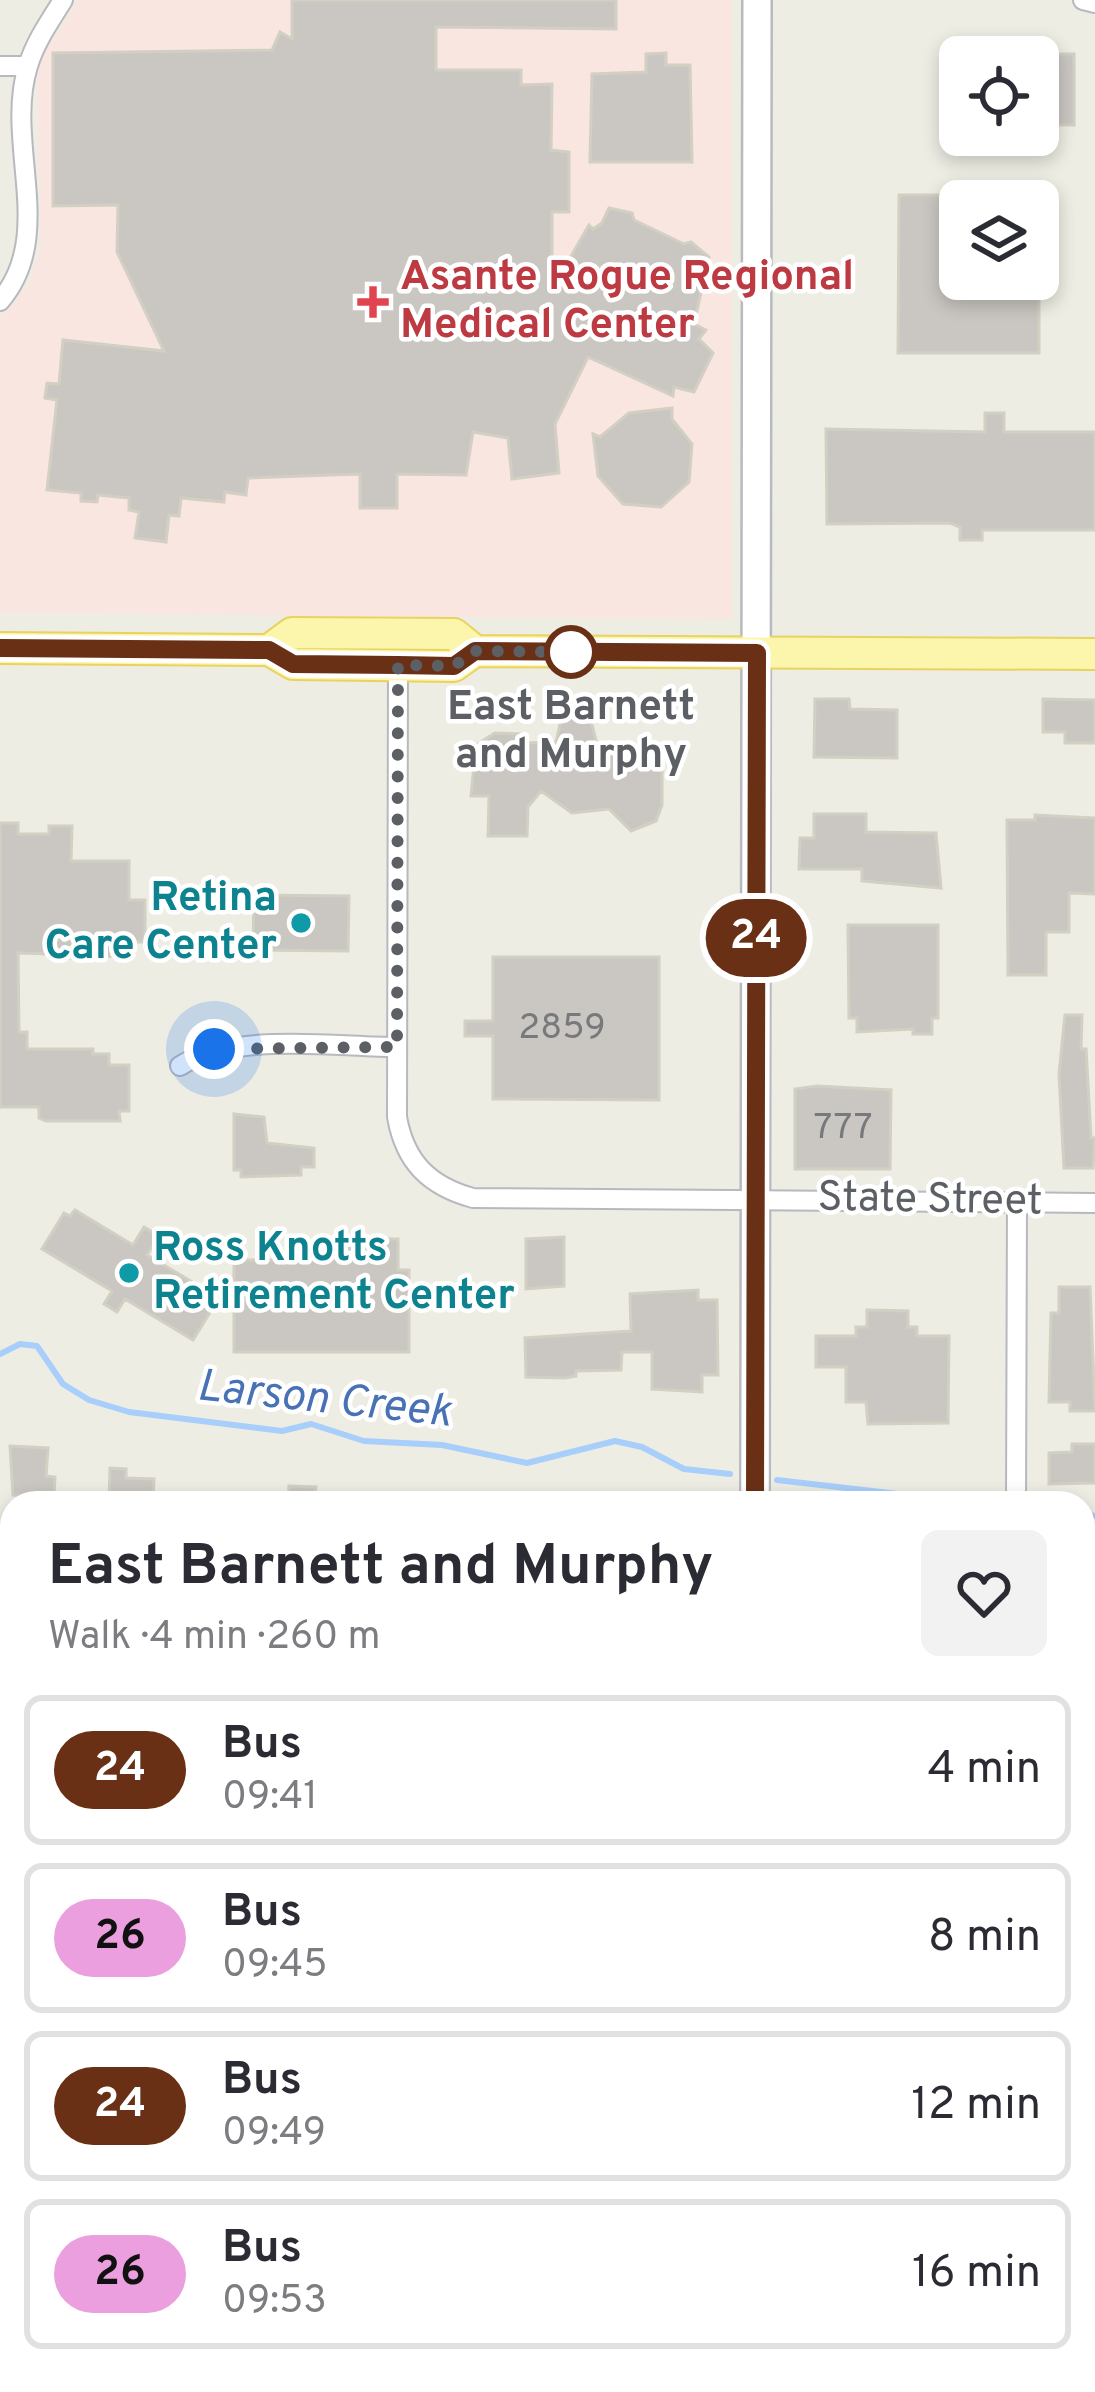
<!DOCTYPE html>
<meta charset="utf-8">
<style>
:root{--surface:#fff;--page:#f2f2f3;--text:#2b2b33;--muted:#7c7c81;--line:#e1e1e2}
body{margin:0;font-family:Overpass,sans-serif;background:var(--page);color:var(--text);height:100vh;display:flex;flex-direction:column;font-size:45px;white-space:nowrap}
*{box-sizing:border-box;margin:0}
p{font-size:39px;color:var(--muted)}
.icon{flex:none;width:66px;height:66px;fill:none;stroke:currentColor;stroke-width:2;stroke-linecap:round;stroke-linejoin:round}
.map{position:relative;flex:1;overflow:hidden}
.side{position:absolute;left:0px;top:1491px;width:1095px;height:903px;display:flex;flex-direction:column;background:var(--surface);border-radius:36px 36px 0 0;box-shadow:0 6px 18px #0003}
.side>*{flex:none}
.badge{padding:0 24px;border-radius:39px;font-size:42px;line-height:78px}
.buttons{position:absolute;left:939px;top:36px;display:grid;gap:24px}
.buttons a{display:grid;place-items:center;width:120px;height:120px;border-radius:18px;background:var(--surface);box-shadow:0 6px 18px #0003;font-size:60px}
.you{position:absolute;width:60px;height:60px;margin:-30px;border:9px solid #fff;border-radius:50%;background:#1a73e8;box-shadow:0 0 0 18px #1a73e833}
.map>.badge{position:absolute;translate:-50% -50%;box-shadow:0 0 0 6px #fff}
.round{display:grid;place-items:center;flex:none;width:126px;height:126px;border-radius:18px;background:var(--page)}
.headline{display:flex;align-items:center;justify-content:space-between;height:204px;padding:0 48px}
h1{font-size:57px;font-weight:700;line-height:90px}
ul{padding:0;list-style:none}
li{display:flex;align-items:center;gap:36px;height:150px;margin:0 24px 18px;padding:0 24px;border:6px solid var(--line);border-radius:18px}
li div{flex:1}
li b{display:block;font-size:45px}
li em{font-style:normal}
li .badge{min-width:132px;font-weight:700;text-align:center}
.map>svg:first-child{display:block}
.medical{fill:#fae6e1}
.lines{fill:none;stroke-linecap:round;stroke-linejoin:round}
.stream{stroke:#a8cefb;stroke-width:6}
.building{fill:#cac7c2;stroke:#d2cfc3;stroke-width:3}
.street-casing{stroke:#b7b9be;stroke-width:22}
.secondary-casing{stroke:#b8babf;stroke-width:32}
.primary-casing{stroke:#ead261;stroke-width:34}
.street{stroke:#fff;stroke-width:18}
.secondary{stroke:#fff;stroke-width:27}
.primary{stroke:#fbf6ac;stroke-width:30}
.line-casing{stroke:#fff;stroke-width:27}
.line{stroke:#693016;stroke-width:18}
.walk{stroke:#5c5f64;stroke-width:12;stroke-dasharray:0 21.6}
.health-dot{fill:#e0444e;stroke:#fff;stroke-width:4.5}
.stop-dot{fill:#fff;stroke:#693016;stroke-width:6}
.culture-dot{fill:#0f9aa8;stroke:#fff;stroke-width:4.5}
.labels{text-anchor:middle;dominant-baseline:central;stroke-width:9;stroke-linejoin:round;paint-order:stroke}
.number-label{font-size:36px;fill:#78797c}
.health-label{font-size:42px;font-weight:bold;fill:#be3a42;stroke:#fff;text-anchor:start}
.stop-label{font-size:42px;font-weight:bold;fill:#5c5f64;stroke:#fff}
.culture-label{font-size:42px;font-weight:bold;fill:#0d838f;stroke:#fff;text-anchor:end}
.street-label{font-size:42px;fill:#5c5f64;stroke:#fff}
.water-label{font-size:45px;font-style:italic;fill:#4872b4;stroke:#fff}
</style>
<div class="map">
<svg width="1095" height="2392" viewBox="0 0 1095 2392">
<rect width="100%" height="100%" fill="#eeede4"/>
<path class="medical" d="M 78,0 L 732,0 L 732,619 L 0,613 L 0,317 L 28,286 L 41,247 L 37,82 L 41,59 Z"/>
<g class="lines">
<path class="stream" d="M 0,1354 L 20,1344 L 37,1346 L 63,1384 L 89,1400 L 129,1412 L 282,1431 L 311,1424 L 364,1441 L 442,1445 L 527,1463 L 615,1441 L 642,1447 L 684,1469 L 730,1474
M 777,1480 L 976,1503
M 1083,1514 L 1095,1516"/>
</g>
<path class="building" d="M 292,0 L 616,0 L 616,29 L 436,27 L 436,70 L 521,70 L 521,85 L 552,84 L 551,150 L 569,152 L 569,212 L 552,212 L 552,289 L 589,225 L 593,229 L 602,223 L 609,208 L 632,213 L 634,220 L 684,244 L 691,242 L 709,257 L 694,324 L 706,330 L 699,339 L 713,353 L 694,392 L 674,387 L 673,396 L 588,357 L 555,424 L 559,473 L 512,479 L 508,438 L 473,432 L 466,475 L 397,474 L 397,508 L 360,508 L 360,474 L 248,478 L 246,495 L 225,492 L 224,502 L 181,498 L 179,516 L 169,515 L 166,542 L 135,538 L 139,512 L 129,510 L 129,498 L 98,495 L 97,502 L 81,501 L 81,493 L 47,490 L 57,400 L 45,398 L 47,383 L 59,384 L 63,340 L 164,351 L 117,252 L 118,205 L 53,206 L 53,53 L 272,50 L 280,32 L 292,39 Z
M 666,53 L 666,65 L 690,65 L 692,162 L 590,162 L 592,74 L 646,72 L 646,54 Z
M 1038,54 L 1074,54 L 1074,125 L 1038,125 Z
M 899,195 L 960,195 L 960,279 L 1039,279 L 1039,353 L 898,353 Z
M 672,408 L 672,419 L 692,444 L 689,482 L 661,507 L 623,504 L 598,476 L 593,434 L 600,437 L 629,413 Z
M 985,413 L 1004,413 L 1004,432 L 1095,432 L 1095,530 L 982,530 L 982,540 L 960,540 L 960,527 L 950,523 L 827,524 L 826,429 L 985,432 Z
M 585,698 L 599,752 L 662,752 L 662,805 L 656,821 L 631,831 L 609,809 L 572,813 L 541,791 L 528,807 L 527,836 L 488,836 L 489,796 L 471,796 L 476,745 L 495,733 L 520,734 L 520,743 L 556,742 L 562,715 Z
M 815,699 L 849,699 L 850,709 L 897,710 L 897,758 L 814,757 Z
M 1043,699 L 1095,700 L 1095,743 L 1065,743 L 1065,732 L 1043,732 Z
M 814,814 L 866,814 L 866,832 L 936,833 L 941,888 L 862,881 L 862,869 L 799,869 L 800,838 L 814,838 Z
M 1035,815 L 1095,818 L 1095,894 L 1069,893 L 1069,932 L 1046,932 L 1046,975 L 1008,975 L 1007,820 L 1035,820 Z
M 0,823 L 18,823 L 18,834 L 49,834 L 49,826 L 72,826 L 71,861 L 129,861 L 129,900 L 145,900 L 145,942 L 117,942 L 117,956 L 51,959 L 51,954 L 18,953 L 19,1032 L 27,1032 L 27,1049 L 93,1049 L 93,1054 L 109,1054 L 109,1065 L 129,1065 L 129,1111 L 119,1111 L 120,1121 L 46,1121 L 39,1118 L 39,1107 L 0,1107 Z
M 254,895 L 349,896 L 348,951 L 253,950 Z
M 848,925 L 938,925 L 938,1018 L 932,1018 L 932,1034 L 913,1034 L 913,1029 L 857,1032 L 857,1018 L 849,1018 Z
M 493,957 L 659,957 L 659,1100 L 493,1099 L 493,1036 L 465,1036 L 465,1021 L 493,1021 Z
M 1065,1015 L 1082,1015 L 1081,1049 L 1086,1049 L 1091,1138 L 1095,1138 L 1093,1168 L 1064,1168 L 1059,1074 Z
M 817,1086 L 891,1090 L 890,1169 L 795,1169 L 795,1089 Z
M 234,1114 L 264,1117 L 267,1143 L 314,1148 L 314,1167 L 301,1167 L 301,1175 L 241,1177 L 241,1170 L 234,1170 Z
M 75,1210 L 133,1245 L 144,1227 L 159,1236 L 147,1255 L 219,1298 L 193,1340 L 125,1299 L 117,1312 L 104,1304 L 112,1291 L 42,1249 L 64,1213 L 70,1216 Z
M 564,1237 L 564,1286 L 526,1289 L 526,1239 Z
M 316,1239 L 398,1239 L 398,1270 L 409,1270 L 409,1352 L 234,1352 L 234,1260 L 316,1260 Z
M 1059,1287 L 1090,1287 L 1095,1411 L 1070,1411 L 1070,1402 L 1049,1402 L 1051,1313 L 1059,1313 Z
M 698,1290 L 698,1300 L 717,1300 L 718,1375 L 702,1375 L 702,1392 L 652,1389 L 652,1352 L 622,1352 L 621,1370 L 576,1371 L 576,1376 L 565,1378 L 526,1377 L 525,1338 L 631,1331 L 630,1294 Z
M 867,1310 L 908,1311 L 908,1327 L 917,1327 L 917,1336 L 949,1336 L 948,1423 L 868,1424 L 866,1402 L 846,1402 L 846,1367 L 816,1367 L 816,1336 L 856,1336 L 856,1327 L 867,1327 Z
M 1072,1444 L 1095,1444 L 1095,1483 L 1049,1484 L 1049,1453 L 1072,1452 Z
M 10,1446 L 48,1448 L 46,1476 L 55,1477 L 54,1497 L 13,1495 Z
M 110,1468 L 126,1469 L 126,1478 L 154,1479 L 153,1503 L 109,1503 Z
M 289,1486 L 316,1487 L 314,1503 L 288,1503 Z"/>
<g class="lines">
<g class="street-casing">
<path id="street" d="M 1083,0 L 1095,3
M 0,66 L 28,66
M 0,301 C 57,235 4,143 28,66 C 35,42 50,21 63,0
M 398,665 L 397,1117 C 405,1162 429,1186 473,1198 L 1095,1203
M 180,1066 C 232,1032 335,1047 397,1047
M 1016,1503 L 1017,1202
M 1083,2135 L 1095,2135
M 102,2382 L 103,2392"/>
</g>
<g class="secondary-casing">
<path id="secondary" d="M 755,1503 L 757,0
M 0,2347 L 12,2351
M 115,2382 L 164,2392
M 755,2382 L 755,2392"/>
</g>
<g class="primary-casing">
<path id="primary" d="M 0,648 L 269,650 L 293,664 L 454,666 L 475,651 L 1095,654
M 269,650 L 292,633 L 454,634 L 475,651"/>
</g>
<use href="#street" class="street"/>
<use href="#secondary" class="secondary"/>
<use href="#primary" class="primary"/>
</g>
<g class="lines">
<g class="line-casing">
<path id="line" d="M 0,648 L 269,650 L 293,664 L 398,665 L 454,666 L 475,651 L 757,653 L 755,1503"/>
</g>
<use href="#line" class="line"/>
<path class="walk" d="M 214,1049 L 397,1047 L 398,665 L 454,666 L 475,651 L 571,652"/>
</g>
<path class="health-dot" d="M367 284h12v12h12v12h-12v12h-12v-12h-12v-12h12z"/>
<circle class="stop-dot" cx="571" cy="652" r="24"/>
<g class="culture-dot">
<circle cx="301" cy="923" r="12"/>
<circle cx="129" cy="1273" r="12"/>
</g>
<g class="labels">
<g class="number-label">
<text x="562" y="1029">2859</text>
<text x="843" y="1129">777</text>
</g>
<g class="health-label">
<text x="400" y="278">Asante Rogue Regional<tspan x="400" dy="48">Medical Center</tspan></text>
</g>
<g class="stop-label">
<text x="571" y="708">East Barnett<tspan x="571" dy="48">and Murphy</tspan></text>
</g>
<g class="culture-label">
<text x="277" y="899">Retina<tspan x="277" dy="48">Care Center</tspan></text>
<text x="153" y="1249" text-anchor="start">Ross Knotts<tspan x="153" dy="48">Retirement Center</tspan></text>
</g>
<g class="street-label">
<text transform="translate(930 1201) rotate(1)">State Street</text>
</g>
<g class="water-label">
<text transform="translate(324 1401) rotate(6)">Larson Creek</text>
</g>
</g>
</svg>
<div class="buttons">
<a><svg class="icon" aria-label="locate" viewBox="0 0 24 24"><circle cx="12" cy="12" r="6"/><path d="M12 2v4M12 18v4M2 12h4M18 12h4"/></svg></a>
<a><svg class="icon" aria-label="layers" viewBox="0 0 24 24"><path d="M12 4l9 5-9 5-9-5zM3 14l9 5 9-5"/></svg></a>
</div>
<div class="you" style="left:214px;top:1049px"></div>
<b class="badge" style="left:756px;top:938px;background:#693016;color:#fff">24</b>
<section class="side">
<div class="headline"><div><h1>East Barnett and Murphy</h1><p>Walk · 4 min · 260 m</p></div><a class="round"><svg class="icon" aria-label="heart" viewBox="0 0 24 24"><path d="M12 20l-8-8c-3-5 5-10 8-4 3-6 11-1 8 4z"/></svg></a></div>
<ul>
<li><span class="badge" style="background:#693016;color:#fff">24</span><div><b>Bus</b><p>09:41</p></div><em>4 min</em></li>
<li><span class="badge" style="background:#eb9fde;color:#111">26</span><div><b>Bus</b><p>09:45</p></div><em>8 min</em></li>
<li><span class="badge" style="background:#693016;color:#fff">24</span><div><b>Bus</b><p>09:49</p></div><em>12 min</em></li>
<li><span class="badge" style="background:#eb9fde;color:#111">26</span><div><b>Bus</b><p>09:53</p></div><em>16 min</em></li>
</ul>
</section>
</div>
